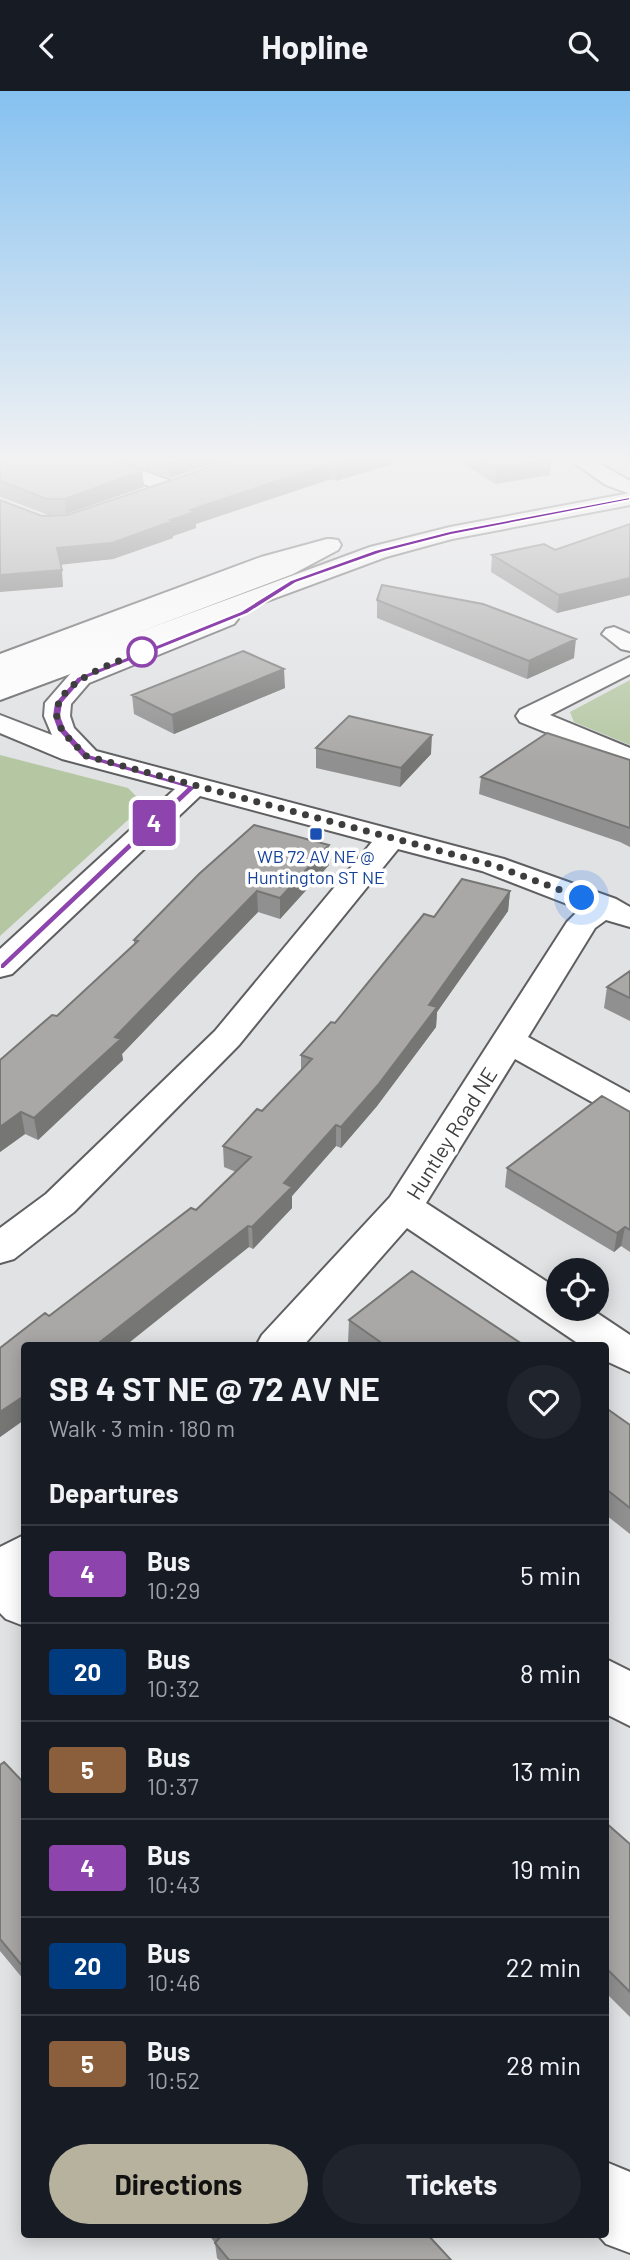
<!DOCTYPE html>
<meta charset="utf-8">
<style>
:root{--surface:#171b24;--page:#20242c;--text:#f1f3f6;--muted:#9ea1a6;--line:#363941;--accent:#b6b29d}
body{margin:0;font-family:Barlow,sans-serif;background:var(--page);color:var(--text);height:100vh;display:flex;flex-direction:column;font-size:26px;white-space:nowrap}
*{box-sizing:border-box;margin:0}
p{font-size:23px;color:var(--muted)}
.icon{flex:none;width:38px;height:38px;fill:none;stroke:currentColor;stroke-width:2;stroke-linecap:round;stroke-linejoin:round}
.map{position:relative;flex:1;overflow:hidden}
.sheet{position:absolute;left:21px;top:1251px;width:588px;height:896px;display:flex;flex-direction:column;background:var(--surface);border-radius:7px;box-shadow:0 4px 18px #0003}
.sheet>*{flex:none}
.badge{padding:0 14px;border-radius:5px;font-size:24px;line-height:46px}
.controls{position:absolute;left:546px;top:1167px;display:grid;gap:14px}
.controls a{display:grid;place-items:center;width:63px;height:63px;border-radius:50%;background:var(--surface);box-shadow:0 4px 18px #0003;font-size:35px}
.you{position:absolute;width:35px;height:35px;margin:-18px;border:5px solid #fff;border-radius:50%;background:#1a73e8;box-shadow:0 0 0 10px #1a73e833}
.map>.badge{position:absolute;translate:-50% -50%;box-shadow:0 0 0 4px #fff}
h2{padding:0 28px;font-size:26px;line-height:63px}
.round{display:grid;place-items:center;flex:none;width:74px;height:74px;border-radius:37px;background:var(--page)}
.summary{display:flex;align-items:center;justify-content:space-between;height:119px;padding:0 28px}
h1{font-size:33px;font-weight:700;line-height:52px}
.cta{display:flex;gap:14px;margin-top:auto;padding:14px 28px}
.cta a{flex:1;height:80px;border-radius:42px;background:var(--accent);color:#111;font-size:28px;font-weight:700;line-height:80px;text-align:center}
.cta a+a{background:var(--page);color:var(--text)}
ul{padding:0;list-style:none}
li{display:flex;align-items:center;gap:21px;height:98px;padding:0 28px;border-top:2px solid var(--line)}
li div{flex:1}
li b{display:block;font-size:26px}
li em{font-style:normal}
li .badge{min-width:77px;font-weight:700;text-align:center}
header{display:flex;justify-content:space-between;align-items:center;height:91px;padding:0 28px;background:var(--surface);font-size:32px;font-weight:700}
.map>svg:first-child{display:block}
.green{fill:#b4c7a2}
.lines{fill:none;stroke-linecap:round;stroke-linejoin:round}
.minor-casing{stroke:#5f5f61;stroke-width:4}
.major-casing{stroke:#5f5f61;stroke-width:4}
.minor{fill:#fff;fill-rule:evenodd}
.major{fill:#fff;fill-rule:evenodd}
.wall{fill:#919090}
.shaded-wall{fill:#767675}
.building{fill:#a9a8a7;stroke:#767675;stroke-width:2}
.line{fill:#8e44ad;stroke:#fff;stroke-width:2}
.walk{stroke:#3d3d3e;stroke-width:7;stroke-dasharray:0 12.6}
.stop-dot{fill:#fff;stroke:#8e44ad;stroke-width:3.5}
.transit-dot{fill:#1a4fb4;stroke:#fff;stroke-width:2.5}
.labels{text-anchor:middle;dominant-baseline:central;stroke-width:7;stroke-linejoin:round;paint-order:stroke}
.far-transit-label{font-size:18px;fill:#164399;stroke:#fff}
.street-label{font-size:21px;fill:#3d3d3e;stroke:#fff}
</style>
<header><svg class="icon" aria-label="back" viewBox="0 0 24 24"><path d="M15 5l-7 7 7 7"/></svg>Hopline<svg class="icon" aria-label="search" viewBox="0 0 24 24"><circle cx="10" cy="10" r="6"/><path d="M15 15l6 6"/></svg></header>
<div class="map">
<svg width="630" height="2169" viewBox="0 0 630 2169">
<rect width="100%" height="100%" fill="#e1e2e4"/>
<path class="green" d="M 630,589 L 630,654 L 574,631 L 570,621 Z
M 0,664 L 128,697 L 137,706 L 139,719 L 0,845 Z"/>
<g class="lines">
<g class="minor-casing">
<path id="minor" d="M 84,367 L 110,367 L 176,392 L 179,396 L 176,400 L 162,400 L 87,371 Z
M 567,367 L 590,367 L 630,390 L 630,403 L 606,394 Z
M 330,448 L 338,449 L 341,454 L 338,459 L 293,483 L 0,594 L 0,577 L 277,473 Z
M 226,521 L 234,523 L 238,528 L 234,533 L 89,592 L 71,613 L 70,625 L 74,637 L 96,660 L 504,768 L 616,808 L 630,816 L 630,836 L 606,829 L 595,837 L 528,946 L 630,1002 L 630,1029 L 617,1025 L 515,968 L 426,1112 L 558,1198 L 558,1218 L 591,1218 L 630,1244 L 630,1281 L 606,1270 L 606,1255 L 582,1255 L 407,1137 L 303,1255 L 256,1255 L 262,1244 L 390,1106 L 567,831 L 580,818 L 482,780 L 398,758 L 239,954 L 74,1121 L 14,1168 L 0,1172 L 0,1137 L 46,1103 L 215,940 L 372,751 L 200,705 L 12,883 L 0,886 L 0,858 L 175,698 L 62,668 L 0,642 L 0,624 L 52,644 L 44,625 L 45,612 L 71,582 Z
M 614,536 L 630,543 L 630,560 L 621,558 L 602,543 L 606,538 Z
M 630,566 L 630,583 L 550,624 L 630,657 L 630,675 L 520,631 L 516,625 L 520,619 Z
M 24,1444 L 24,1535 L 6,1528 L 0,1522 L 0,1456 Z
M 606,1568 L 630,1580 L 630,1635 L 606,1623 Z
M 606,2071 L 630,2081 L 630,2162 L 606,2153 L 598,2144 L 606,2144 Z"/>
</g>
<g class="major-casing">
<path id="major" d="M 630,402 L 630,414 L 452,448 L 386,466 L 0,609 L 0,592 L 370,456 L 450,436 Z
M 327,448 L 335,449 L 338,454 L 335,459 L 277,476 L 0,578 L 0,563 L 261,466 Z"/>
</g>
<use href="#minor" class="minor"/>
<use href="#major" class="major"/>
</g>
<path class="wall" d="M 0,367 L 142,380 L 144,396 L 66,423 L 48,424 L 1,406 L 0,406 Z
M 116,367 L 229,367 L 170,387 Z
M 237,367 L 412,367 L 336,390 L 331,388 L 223,423 L 196,433 L 196,437 L 173,445 L 173,447 L 113,468 L 60,473 L 63,496 L 42,425 L 67,424 Z
M 455,367 L 548,367 L 551,369 L 550,384 L 495,393 Z
M 630,433 L 630,504 L 557,522 L 491,481 L 492,464 L 555,459 Z
M 377,509 L 574,567 L 527,588 L 377,527 Z
M 285,597 L 174,643 L 134,623 L 132,604 Z
M 316,657 L 431,663 L 400,696 L 316,677 Z
M 630,669 L 630,756 L 620,751 L 479,703 L 481,686 Z
M 329,774 L 280,828 L 258,821 L 122,963 L 123,969 L 38,1049 L 25,1043 L 0,1061 L 0,969 L 57,925 L 134,853 L 134,849 L 199,783 Z
M 510,800 L 508,820 L 437,921 L 436,936 L 377,1015 L 341,1057 L 336,1055 L 292,1105 L 292,1117 L 253,1158 L 249,1156 L 24,1255 L 24,1329 L 0,1346 L 0,1257 L 49,1225 L 196,1119 L 236,1081 L 224,1076 L 223,1055 L 262,1020 L 301,979 L 301,964 L 335,932 L 434,826 Z
M 630,880 L 630,930 L 604,917 L 607,896 Z
M 630,1021 L 630,1161 L 621,1155 L 614,1161 L 505,1096 L 507,1077 Z
M 349,1229 L 525,1255 L 353,1255 L 348,1252 Z
M 606,1317 L 630,1334 L 630,1443 L 606,1424 Z
M 0,1674 L 24,1692 L 24,1889 L 0,1860 Z
M 606,1732 L 630,1753 L 630,1926 L 606,1902 Z
M 209,2144 L 428,2144 L 451,2169 L 219,2169 L 217,2167 L 215,2152 Z"/>
<path class="shaded-wall" d="M 185,367 L 229,367 L 170,387 L 169,372 Z
M 362,367 L 412,367 L 336,390 L 336,374 Z
M 551,369 L 550,384 L 495,393 L 496,377 Z
M 331,372 L 331,388 L 196,433 L 196,437 L 173,445 L 173,447 L 113,468 L 59,474 L 57,457 L 170,429 L 191,419 Z
M 142,380 L 144,396 L 66,423 L 65,408 Z
M 62,479 L 63,496 L 0,501 L 0,484 Z
M 630,487 L 630,504 L 557,522 L 559,504 Z
M 576,548 L 574,567 L 527,588 L 529,570 Z
M 284,578 L 285,597 L 174,643 L 172,624 Z
M 432,644 L 431,663 L 400,696 L 401,677 Z
M 329,754 L 329,774 L 280,828 L 280,807 Z
M 257,800 L 258,821 L 122,963 L 123,969 L 38,1049 L 34,1027 L 115,946 Z
M 510,800 L 508,820 L 437,921 L 436,936 L 377,1015 L 341,1057 L 341,1036 Z
M 21,1021 L 25,1043 L 0,1061 L 0,1036 Z
M 336,1034 L 336,1055 L 292,1105 L 292,1117 L 253,1158 L 252,1136 L 284,1092 Z
M 248,1135 L 249,1156 L 125,1255 L 95,1255 Z
M 625,1136 L 621,1155 L 614,1161 L 617,1142 Z
M 24,1305 L 24,1329 L 0,1346 L 0,1321 Z"/>
<path class="building" d="M 0,367 L 106,367 L 142,380 L 65,408 L 47,408 L 0,390 Z
M 155,367 L 185,367 L 169,372 Z
M 237,367 L 362,367 L 336,374 L 331,372 L 223,408 L 191,419 L 195,421 L 170,429 L 173,430 L 112,452 L 57,457 L 62,479 L 0,484 L 0,409 L 42,425 L 67,424 Z
M 479,367 L 548,367 L 551,369 L 496,377 Z
M 630,433 L 630,487 L 559,504 L 492,464 L 544,453 L 555,459 Z
M 382,494 L 483,513 L 576,548 L 529,570 L 377,509 Z
M 243,560 L 284,578 L 172,624 L 132,604 Z
M 349,625 L 432,644 L 401,677 L 316,657 Z
M 547,642 L 630,669 L 630,737 L 481,686 Z
M 254,734 L 329,754 L 280,807 L 257,800 L 115,946 L 121,948 L 34,1027 L 21,1021 L 0,1036 L 0,969 L 52,924 L 57,925 L 138,850 L 134,849 L 199,783 Z
M 462,788 L 510,800 L 429,914 L 437,916 L 378,994 L 341,1036 L 336,1034 L 284,1092 L 292,1096 L 252,1136 L 248,1135 L 95,1255 L 24,1255 L 24,1305 L 0,1321 L 0,1257 L 45,1222 L 49,1225 L 191,1117 L 196,1119 L 251,1066 L 223,1055 L 257,1018 L 262,1020 L 312,968 L 301,964 L 331,931 L 335,932 L 424,823 L 434,826 Z
M 630,880 L 630,907 L 607,896 Z
M 602,1005 L 630,1021 L 630,1139 L 625,1136 L 617,1142 L 507,1077 Z
M 412,1180 L 525,1255 L 386,1255 L 349,1229 Z
M 606,1317 L 630,1334 L 630,1417 L 606,1398 Z
M 4,1671 L 24,1692 L 24,1877 L 0,1848 L 0,1674 Z
M 606,1732 L 630,1753 L 630,1901 L 606,1877 Z
M 220,2144 L 428,2144 L 451,2169 L 229,2169 L 215,2152 L 221,2145 Z"/>
<linearGradient id="sky" x2="0" y2="1"><stop stop-color="#85c1f0"/><stop offset="0.55" stop-color="#f2f2f3"/><stop offset="1" stop-color="#f2f2f3" stop-opacity="0"/></linearGradient>
<rect width="630" height="670" fill="url(#sky)"/>
<path class="line" d="M 630,406 L 630,409 L 451,444 L 381,462 L 296,492 L 247,523 L 83,589 L 63,612 L 61,625 L 66,638 L 89,663 L 197,696 L 4,878 L 0,878 L 0,873 L 186,697 L 82,667 L 57,639 L 52,625 L 54,612 L 77,586 L 241,520 L 291,489 L 375,459 L 450,440 Z"/>
<g class="lines">
<path class="walk" d="M 142,561 C 117,571 52,591 57,626 C 59,641 76,654 86,665 L 493,774 L 582,807"/>
</g>
<circle class="stop-dot" cx="142" cy="561" r="14"/>
<rect class="transit-dot" x="309" y="736" width="14" height="14" rx="3.5"/>
<g class="labels">
<g class="far-transit-label">
<text x="316" y="765">WB 72 AV NE @<tspan x="316" dy="21">Huntington ST NE</tspan></text>
</g>
<g class="street-label">
<text transform="translate(451 1042) rotate(-58)">Huntley Road NE</text>
</g>
</g>
</svg>
<div class="controls">
<a><svg class="icon" aria-label="locate" viewBox="0 0 24 24"><circle cx="12" cy="12" r="6"/><path d="M12 2v4M12 18v4M2 12h4M18 12h4"/></svg></a>
</div>
<div class="you" style="left:582px;top:807px"></div>
<b class="badge" style="left:154px;top:732px;background:#8e44ad;color:#fff">4</b>
<section class="sheet">
<div class="summary"><div><h1>SB 4 ST NE @ 72 AV NE</h1><p>Walk · 3 min · 180 m</p></div><a class="round"><svg class="icon" aria-label="heart" viewBox="0 0 24 24"><path d="M12 20l-8-8c-3-5 5-10 8-4 3-6 11-1 8 4z"/></svg></a></div>
<h2>Departures</h2>
<ul>
<li><span class="badge" style="background:#8e44ad;color:#fff">4</span><div><b>Bus</b><p>10:29</p></div><em>5 min</em></li>
<li><span class="badge" style="background:#003b80;color:#fff">20</span><div><b>Bus</b><p>10:32</p></div><em>8 min</em></li>
<li><span class="badge" style="background:#8b5e3c;color:#fff">5</span><div><b>Bus</b><p>10:37</p></div><em>13 min</em></li>
<li><span class="badge" style="background:#8e44ad;color:#fff">4</span><div><b>Bus</b><p>10:43</p></div><em>19 min</em></li>
<li><span class="badge" style="background:#003b80;color:#fff">20</span><div><b>Bus</b><p>10:46</p></div><em>22 min</em></li>
<li><span class="badge" style="background:#8b5e3c;color:#fff">5</span><div><b>Bus</b><p>10:52</p></div><em>28 min</em></li>
</ul>
<div class="cta"><a>Directions</a><a>Tickets</a></div>
</section>
</div>
